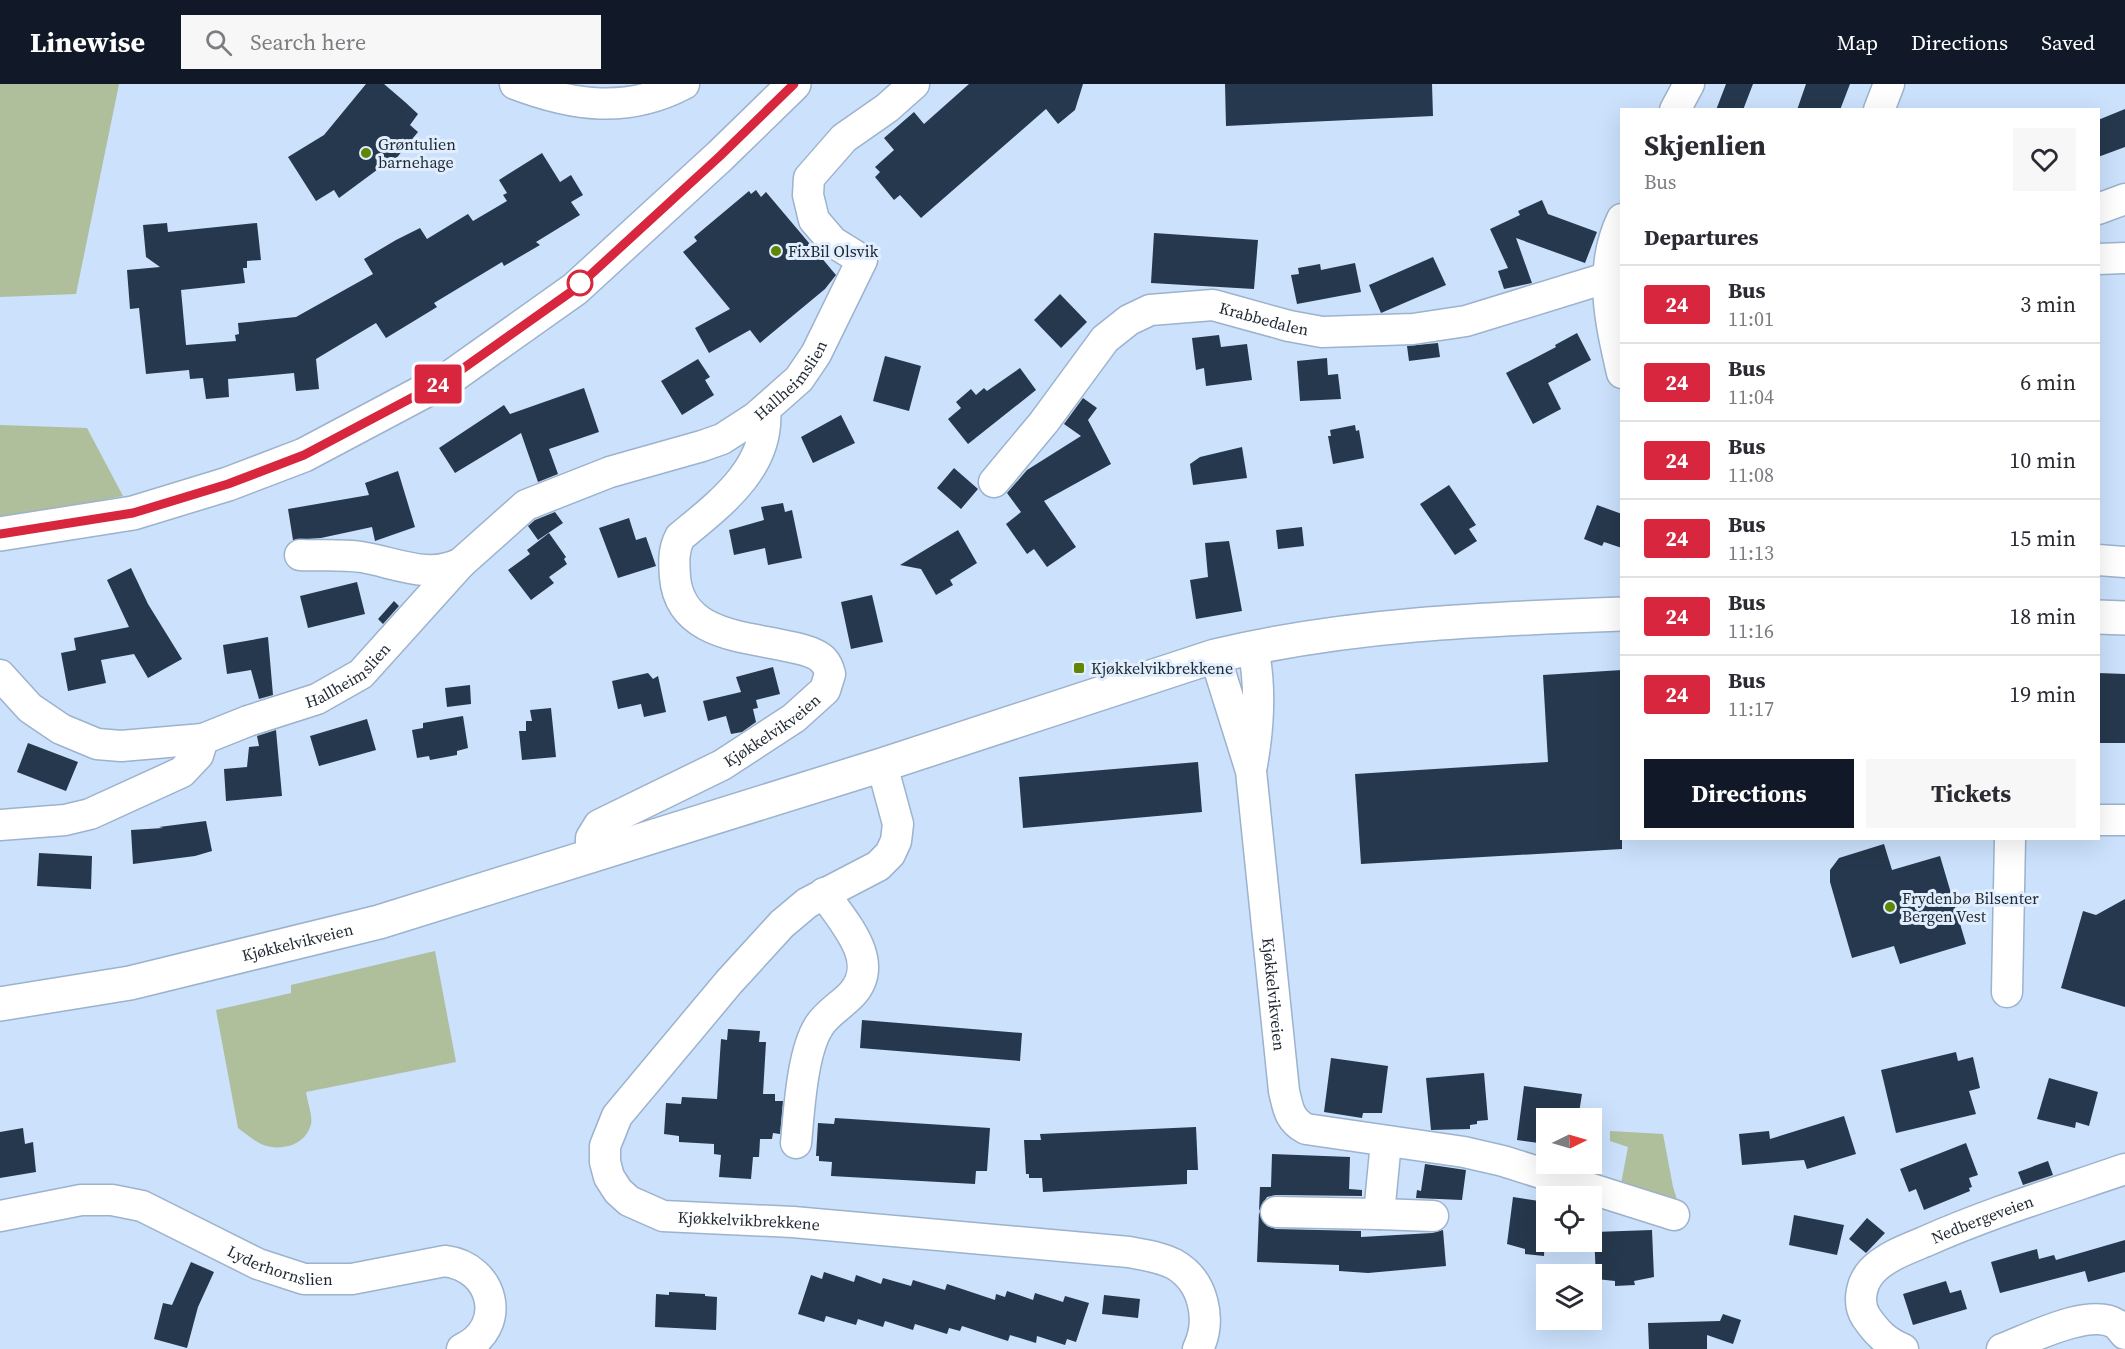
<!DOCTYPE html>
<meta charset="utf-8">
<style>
:root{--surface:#fff;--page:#f7f7f7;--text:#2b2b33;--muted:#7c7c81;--line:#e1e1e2;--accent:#111827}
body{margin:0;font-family:"Source Serif 4",serif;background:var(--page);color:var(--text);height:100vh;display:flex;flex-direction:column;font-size:22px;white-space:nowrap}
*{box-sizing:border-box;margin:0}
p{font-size:20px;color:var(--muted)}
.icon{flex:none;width:33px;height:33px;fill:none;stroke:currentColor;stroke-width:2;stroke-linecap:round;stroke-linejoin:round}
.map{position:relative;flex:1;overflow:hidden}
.side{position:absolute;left:1620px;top:24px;width:480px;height:732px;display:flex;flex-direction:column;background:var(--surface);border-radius:0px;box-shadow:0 6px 24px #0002}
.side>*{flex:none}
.badge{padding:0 12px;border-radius:4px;font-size:21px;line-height:39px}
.needle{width:39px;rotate:85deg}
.controls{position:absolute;left:1536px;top:1024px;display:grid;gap:12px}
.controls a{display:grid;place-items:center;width:66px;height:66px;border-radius:0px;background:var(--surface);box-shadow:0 6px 24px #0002;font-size:30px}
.map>.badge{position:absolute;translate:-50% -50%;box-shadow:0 0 0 3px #fff}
h2{padding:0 24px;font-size:22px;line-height:54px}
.round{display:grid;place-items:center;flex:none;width:63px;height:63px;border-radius:0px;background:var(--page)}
.headline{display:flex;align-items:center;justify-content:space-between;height:102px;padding:0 24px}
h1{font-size:28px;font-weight:700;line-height:45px}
.action{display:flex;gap:12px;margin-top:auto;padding:12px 24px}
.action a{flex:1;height:69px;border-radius:0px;background:var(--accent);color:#fff;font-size:24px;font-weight:700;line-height:69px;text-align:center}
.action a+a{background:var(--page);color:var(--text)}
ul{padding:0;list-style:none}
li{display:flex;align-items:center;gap:18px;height:78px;padding:0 24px;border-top:2px solid var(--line)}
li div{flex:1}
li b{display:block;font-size:22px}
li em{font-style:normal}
li .badge{min-width:66px;font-weight:700;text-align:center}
header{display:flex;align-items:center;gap:36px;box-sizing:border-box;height:84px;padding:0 30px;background:var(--accent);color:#fff}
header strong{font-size:28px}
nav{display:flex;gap:33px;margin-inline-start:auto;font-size:21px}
.search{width:420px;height:54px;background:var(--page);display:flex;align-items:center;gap:15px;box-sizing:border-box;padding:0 21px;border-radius:0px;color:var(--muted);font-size:22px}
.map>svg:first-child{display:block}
.green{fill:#afbe9b}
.building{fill:#26384d}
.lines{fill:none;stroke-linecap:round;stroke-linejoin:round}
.street-casing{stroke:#9db2cc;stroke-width:33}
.secondary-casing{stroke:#9db2cc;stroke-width:36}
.street{stroke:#fff;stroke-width:30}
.secondary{stroke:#fff;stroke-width:33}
.line-casing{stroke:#fff;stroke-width:14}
.line{stroke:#d7263d;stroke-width:9}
.poi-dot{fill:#618504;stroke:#e0eefe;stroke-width:2}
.stop-dot{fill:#fff;stroke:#d7263d;stroke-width:3}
.labels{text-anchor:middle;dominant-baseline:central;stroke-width:6;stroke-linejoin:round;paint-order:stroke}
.poi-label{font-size:16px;fill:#1f2832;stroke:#e0eefe;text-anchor:start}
.street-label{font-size:16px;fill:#1f2832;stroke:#e0eefe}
</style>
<header>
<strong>Linewise</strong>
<div class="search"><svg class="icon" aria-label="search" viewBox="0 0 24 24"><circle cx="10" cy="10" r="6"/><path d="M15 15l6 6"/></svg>Search here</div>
<nav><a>Map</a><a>Directions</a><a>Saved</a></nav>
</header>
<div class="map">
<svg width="2125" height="1265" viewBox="0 0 2125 1265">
<rect width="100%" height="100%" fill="#cbe1fc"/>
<path class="green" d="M 0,0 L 119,0 L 76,210 L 0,213 Z
M 0,341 L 87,344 L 123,412 L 0,436 Z
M 435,867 L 456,978 L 306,1008 C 307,1017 313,1032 311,1040 C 306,1062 279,1068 261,1060 C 253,1056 245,1049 238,1044 L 216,926 L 291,909 L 291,901 Z
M 1610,1047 L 1663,1050 L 1673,1103 L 1679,1122 L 1620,1105 L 1628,1063 L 1610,1057 Z"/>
<path class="building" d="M 366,0 L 384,0 L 405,18 L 418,30 L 410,41 L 418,48 L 389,83 L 385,80 L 339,114 L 334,106 L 316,117 L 288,73 L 324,51 Z
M 969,0 L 1083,0 L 1075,26 L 1058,40 L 1046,25 L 921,134 L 900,111 L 894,116 L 875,93 L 880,88 L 875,83 L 894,66 L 884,54 L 914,28 L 924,40 Z
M 1225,0 L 1432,0 L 1433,32 L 1226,42 Z
M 1726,0 L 1753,0 L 1743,26 L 1716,26 Z
M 1806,0 L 1850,0 L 1840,26 L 1797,26 Z
M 2125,25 L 2125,63 L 2098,73 L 2098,36 Z
M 542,69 L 560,98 L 571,91 L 583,111 L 571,118 L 580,131 L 536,158 L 540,161 L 504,182 L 502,178 L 434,219 L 437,223 L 386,254 L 376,239 L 316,275 L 319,305 L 296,307 L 294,289 L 228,295 L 229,313 L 206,315 L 203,294 L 190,295 L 189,286 L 146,290 L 139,224 L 130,225 L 127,186 L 160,183 L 146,173 L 143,141 L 167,139 L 168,148 L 257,139 L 261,176 L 247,177 L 247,184 L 243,184 L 245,199 L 181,206 L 186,261 L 236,257 L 235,251 L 239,250 L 238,239 L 296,233 L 373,190 L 364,175 L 396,156 L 420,144 L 427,155 L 468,130 L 473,137 L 507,117 L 503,111 L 507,109 L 499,96 Z
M 756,106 L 761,113 L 766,108 L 836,191 L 825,205 L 760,259 L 750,246 L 709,269 L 695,244 L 730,225 L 683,168 L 697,157 L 694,153 L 749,107 L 751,110 Z
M 1542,116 L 1548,130 L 1597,148 L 1585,179 L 1516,154 L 1532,199 L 1504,205 L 1498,187 L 1508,184 L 1490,145 L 1520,131 L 1518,127 Z
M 1154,149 L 1258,156 L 1254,205 L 1151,199 Z
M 1433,173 L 1446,201 L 1381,229 L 1369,201 Z
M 1355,179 L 1361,208 L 1297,220 L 1291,191 L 1299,190 L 1298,184 L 1320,180 L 1321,186 Z
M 1060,210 L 1087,238 L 1061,264 L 1034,236 Z
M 1577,249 L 1591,276 L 1548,299 L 1561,325 L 1533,340 L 1506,289 L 1556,263 L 1555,261 Z
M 1219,251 L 1221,263 L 1247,260 L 1252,296 L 1206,302 L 1204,284 L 1196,286 L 1192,254 Z
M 1438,259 L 1440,273 L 1409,277 L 1407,262 Z
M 885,272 L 921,282 L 909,327 L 873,317 Z
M 1327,274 L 1328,291 L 1338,290 L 1341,315 L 1300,317 L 1297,277 Z
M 698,275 L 710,293 L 705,296 L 714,311 L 682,331 L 661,297 Z
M 1020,284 L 1036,306 L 968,360 L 948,335 L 961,324 L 956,318 L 971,305 L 976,311 L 984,304 L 987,307 Z
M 584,304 L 599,348 L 549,365 L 558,390 L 538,398 L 521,349 L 455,389 L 439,364 L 504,321 L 510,330 Z
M 1083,314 L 1097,324 L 1088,336 L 1111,380 L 1044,417 L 1076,463 L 1047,483 L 1034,465 L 1027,470 L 1006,440 L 1021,428 L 1007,409 L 1027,386 L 1081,352 L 1064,340 Z
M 841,331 L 855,359 L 813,379 L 801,353 Z
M 1355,341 L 1356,347 L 1359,346 L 1364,374 L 1333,380 L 1328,352 L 1331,352 L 1330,346 Z
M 1242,363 L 1247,394 L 1193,401 L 1190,380 L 1200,373 Z
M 954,384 L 978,405 L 961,425 L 937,404 Z
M 398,387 L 415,443 L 375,457 L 372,443 L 321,454 L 293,456 L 288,425 L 369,411 L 365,399 Z
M 1449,401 L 1476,441 L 1469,445 L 1477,457 L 1455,471 L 1420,420 Z
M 783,419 L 785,428 L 792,426 L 802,474 L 768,481 L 765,464 L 734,471 L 729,446 L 764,436 L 761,423 Z
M 1597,421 L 1622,430 L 1622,464 L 1604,458 L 1602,462 L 1584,455 Z
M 555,428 L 563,439 L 538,456 L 528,442 L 535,436 Z
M 629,434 L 636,456 L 646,453 L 656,482 L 618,494 L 599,444 Z
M 1302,443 L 1304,462 L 1278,465 L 1276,446 Z
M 958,446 L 977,479 L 950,496 L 953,501 L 936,511 L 921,485 L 900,481 Z
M 549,449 L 566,473 L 564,475 L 567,480 L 549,493 L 554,499 L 531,516 L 508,486 L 530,470 L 527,466 Z
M 1229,457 L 1242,527 L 1196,535 L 1190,496 L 1208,493 L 1205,459 Z
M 131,484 L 148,520 L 182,575 L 148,594 L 134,570 L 101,576 L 106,599 L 68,607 L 61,569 L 76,566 L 74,554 L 129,543 L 107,496 Z
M 357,498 L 365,530 L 308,544 L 300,512 Z
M 872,511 L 883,558 L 851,565 L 841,518 Z
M 394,517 L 399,522 L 383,540 L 378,535 Z
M 268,553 L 273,611 L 259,615 L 251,586 L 227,590 L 223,561 Z
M 773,583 L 780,610 L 756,616 L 758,624 L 753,625 L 756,638 L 742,648 L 731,650 L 726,632 L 708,637 L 703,617 L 741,608 L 736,593 Z
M 1622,586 L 1622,765 L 1361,780 L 1355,690 L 1548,678 L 1543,591 Z
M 648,589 L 653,595 L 658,592 L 666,628 L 644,633 L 641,620 L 618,625 L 612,597 Z
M 2098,589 L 2125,590 L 2125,659 L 2098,659 Z
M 470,601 L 471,620 L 447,623 L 445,604 Z
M 551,624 L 556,673 L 522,676 L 519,647 L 526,647 L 526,637 L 532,637 L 530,626 Z
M 463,632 L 468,664 L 457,667 L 457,671 L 430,676 L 429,672 L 417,674 L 412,646 L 423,644 L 423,639 Z
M 367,635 L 376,666 L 319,682 L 310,652 Z
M 276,646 L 282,712 L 226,717 L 224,685 L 247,683 L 249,663 L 259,662 L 257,652 Z
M 28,659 L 78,678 L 66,707 L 17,688 Z
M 1198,678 L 1202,728 L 1023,744 L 1019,693 Z
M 206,737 L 212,767 L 195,772 L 133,780 L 131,746 L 163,744 L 159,743 Z
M 1884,760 L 1892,786 L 1940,772 L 1966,860 L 1900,880 L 1894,862 L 1852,874 L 1830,798 L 1830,786 L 1839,774 Z
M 39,769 L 92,772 L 91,805 L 37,802 Z
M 2125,815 L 2125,923 L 2061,904 L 2083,827 L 2096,831 Z
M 862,936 L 1022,949 L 1020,977 L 860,964 Z
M 728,945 L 760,947 L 759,958 L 766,958 L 763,1010 L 775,1010 L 775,1017 L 783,1017 L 780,1050 L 773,1049 L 772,1055 L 760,1055 L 759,1073 L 753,1073 L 751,1095 L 719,1093 L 721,1071 L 714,1070 L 714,1060 L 679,1058 L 679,1052 L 664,1050 L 666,1019 L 681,1020 L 682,1013 L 717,1015 L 721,955 L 727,956 Z
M 1956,968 L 1958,977 L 1973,973 L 1980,1004 L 1969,1007 L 1976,1030 L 1896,1049 L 1881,986 Z
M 1331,974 L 1388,982 L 1382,1029 L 1363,1029 L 1362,1034 L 1324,1028 Z
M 1484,989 L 1488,1036 L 1477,1037 L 1477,1040 L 1470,1041 L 1470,1045 L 1431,1046 L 1426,994 Z
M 2049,994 L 2098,1008 L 2089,1042 L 2076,1038 L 2075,1044 L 2037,1035 Z
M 1524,1002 L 1582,1010 L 1578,1035 L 1546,1035 L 1546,1060 L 1517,1056 Z
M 1844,1032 L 1856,1070 L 1807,1085 L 1804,1076 L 1742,1081 L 1739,1050 L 1769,1047 L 1770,1055 Z
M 835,1034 L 990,1044 L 987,1087 L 976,1087 L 975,1100 L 831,1092 L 832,1078 L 819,1077 L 819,1072 L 816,1072 L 818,1039 L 834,1040 Z
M 1196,1043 L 1198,1086 L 1187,1086 L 1187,1100 L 1043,1108 L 1042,1094 L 1029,1094 L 1029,1090 L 1026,1090 L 1024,1056 L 1041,1056 L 1040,1050 Z
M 23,1044 L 25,1060 L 33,1058 L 36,1088 L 0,1094 L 0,1048 Z
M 1966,1059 L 1978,1091 L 1969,1094 L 1972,1103 L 1969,1104 L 1970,1107 L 1924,1126 L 1916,1105 L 1909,1108 L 1900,1085 Z
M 1272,1070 L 1350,1073 L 1349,1105 L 1362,1106 L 1362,1112 L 1276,1111 L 1267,1113 L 1259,1127 L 1260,1103 L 1271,1103 Z
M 2048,1077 L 2053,1091 L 2023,1101 L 2018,1088 Z
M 1425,1080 L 1466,1086 L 1462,1116 L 1416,1114 L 1417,1106 L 1421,1107 Z
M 1513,1113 L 1546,1118 L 1544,1172 L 1525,1170 L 1525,1165 L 1507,1160 Z
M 1259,1128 L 1267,1142 L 1276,1145 L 1361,1147 L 1361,1153 L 1432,1149 L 1443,1146 L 1446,1182 L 1368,1189 L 1339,1187 L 1339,1181 L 1257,1178 Z
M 1794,1131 L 1844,1141 L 1837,1171 L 1789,1161 Z
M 1867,1134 L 1885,1149 L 1866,1169 L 1849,1155 Z
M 1652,1146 L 1654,1193 L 1634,1197 L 1635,1201 L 1615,1202 L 1615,1197 L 1596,1195 L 1594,1148 Z
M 2125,1156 L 2125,1188 L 2088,1198 L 2085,1187 L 2000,1209 L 1991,1178 L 2037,1165 L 2039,1175 L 2054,1171 L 2056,1176 Z
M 191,1178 L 214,1188 L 198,1223 L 187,1264 L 154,1255 L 163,1219 L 172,1221 Z
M 824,1188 L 854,1198 L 856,1191 L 881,1200 L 883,1194 L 911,1202 L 913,1196 L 945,1206 L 947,1200 L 995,1216 L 996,1210 L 1005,1213 L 1007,1207 L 1033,1216 L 1035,1209 L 1063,1218 L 1065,1212 L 1089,1219 L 1076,1258 L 1067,1255 L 1065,1261 L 1037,1252 L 1036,1259 L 1010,1251 L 1008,1257 L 962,1242 L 960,1247 L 949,1244 L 947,1250 L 915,1240 L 913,1246 L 885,1237 L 883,1243 L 858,1235 L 856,1241 L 826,1232 L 824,1238 L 798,1230 L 811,1191 L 822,1195 Z
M 1946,1197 L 1950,1209 L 1961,1206 L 1967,1225 L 1913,1241 L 1903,1210 Z
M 669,1208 L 705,1210 L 705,1212 L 717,1213 L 716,1246 L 655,1243 L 656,1210 L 669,1211 Z
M 1104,1211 L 1140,1215 L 1138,1234 L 1102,1230 Z
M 1723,1230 L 1741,1236 L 1733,1260 L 1707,1251 L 1707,1265 L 1649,1265 L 1648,1239 L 1720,1237 Z"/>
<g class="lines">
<g class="street-casing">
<g id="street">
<path d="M 515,0 C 573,22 627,30 684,0"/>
<path d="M 1675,26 L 1689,0"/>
<path d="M 1879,26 L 1889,0"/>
<path d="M 2098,125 L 2125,115"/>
<path d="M 1622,135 C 1598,185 1610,237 1622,289"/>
<path d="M 2098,175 L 2125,174"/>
<path id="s1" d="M 994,398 L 1044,338 L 1105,255 L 1129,236 L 1150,226 L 1213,221 L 1289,242 L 1322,248 L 1413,245 L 1466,237 L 1606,194"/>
<path d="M 300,471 C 320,472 341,470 361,473 C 394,478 428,496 461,479"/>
<path d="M 2098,476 L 2125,478"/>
<path id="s2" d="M 1215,572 L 1251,687 L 1284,1007 C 1288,1024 1289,1036 1306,1045 L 1464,1068 L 1503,1077 L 1674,1131"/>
<path id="s3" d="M 0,591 L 30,624 L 61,645 L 97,660 L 121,662 L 203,655 L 248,637 L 317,615 L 361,590 L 461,479 L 526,421 L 610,388 L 702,362 L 722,355 L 756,333 L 799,295 L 816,270 L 862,176 L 833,158 L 814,136 L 808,111 L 809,94 L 844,54 L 887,24 L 914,0"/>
<path id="s4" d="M 882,681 L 898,740 L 896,757 L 890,770 L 878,782 L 807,819 L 782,840 L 729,898 L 617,1032 L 605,1062 L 605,1078 L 609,1093 L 618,1107 L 629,1117 L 663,1132 L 793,1138 L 1129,1168 C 1145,1171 1160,1173 1174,1180 C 1204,1197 1212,1236 1198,1265"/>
<path d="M 1252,681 C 1259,642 1261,602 1253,563"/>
<path d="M 2098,736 L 2125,736"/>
<path d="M 0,741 L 65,736 L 90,730 L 182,688 L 198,671 L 203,655"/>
<path id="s5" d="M 591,773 L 591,754 L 599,741 L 722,681 L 794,634 L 825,606 L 830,590 C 829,586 827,580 824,577 C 818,569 801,565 791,563 C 745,552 680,552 675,493 C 674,479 673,466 680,453 C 720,420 770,383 765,326"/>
<path d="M 2007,908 L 2010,754"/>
<path d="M 796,1059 C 799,1028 802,968 819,942 C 827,929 842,921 852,910 C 882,877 843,838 824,809"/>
<path d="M 1276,1128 L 1379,1130 L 1386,1058"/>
<path d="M 1379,1130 L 1433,1132"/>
<path id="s6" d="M 0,1132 L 81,1116 L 112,1116 L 142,1122 L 258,1180 L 304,1195 L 352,1195 L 445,1177 C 494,1183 509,1243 462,1265"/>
<path id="s7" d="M 1903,1265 C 1886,1258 1877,1249 1866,1233 C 1857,1219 1861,1199 1872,1187 C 1885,1173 1907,1165 1924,1158 C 1989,1129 2058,1108 2125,1085"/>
<path d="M 2002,1265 C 2029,1255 2090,1223 2116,1240 C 2119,1242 2122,1247 2125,1250"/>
</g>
</g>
<g class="secondary-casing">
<g id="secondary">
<path d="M 0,450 L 133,429 L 228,400 L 304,371 L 451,293 L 575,205 L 720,72 L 794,0"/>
<path d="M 2098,533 L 2125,534"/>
<path id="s8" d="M 0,920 L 130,899 L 379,838 L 882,681 L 1215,572 C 1348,540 1485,535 1622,530"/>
</g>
</g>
<use href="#street" class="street"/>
<use href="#secondary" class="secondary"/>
</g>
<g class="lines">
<g class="line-casing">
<path id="line" d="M 0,450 L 133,429 L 228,400 L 304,371 L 451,293 L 575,205 L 720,72 L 794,0"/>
</g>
<use href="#line" class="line"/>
</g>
<g class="poi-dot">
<circle cx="366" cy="69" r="6"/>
<circle cx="776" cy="167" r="6"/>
<rect x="1073" y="578" width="12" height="12" rx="3"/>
<circle cx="1890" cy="823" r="6"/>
</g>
<circle class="stop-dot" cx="580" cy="199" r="12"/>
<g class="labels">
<g class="poi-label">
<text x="378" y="60">Grøntulien<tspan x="378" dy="18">barnehage</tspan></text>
<text x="788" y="167">FixBil Olsvik</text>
<text x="1091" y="584">Kjøkkelvikbrekkene</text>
<text x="1902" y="814">Frydenbø Bilsenter<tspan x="1902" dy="18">Bergen Vest</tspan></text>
</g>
<g class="street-label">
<text stroke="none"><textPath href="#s1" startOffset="351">Krabbedalen</textPath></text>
<text stroke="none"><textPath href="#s3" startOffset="934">Hallheimslien</textPath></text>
<text stroke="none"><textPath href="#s3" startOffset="387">Hallheimslien</textPath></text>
<text stroke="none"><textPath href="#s5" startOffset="232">Kjøkkelvikveien</textPath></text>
<text stroke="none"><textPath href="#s8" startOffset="304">Kjøkkelvikveien</textPath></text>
<text stroke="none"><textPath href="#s2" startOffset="345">Kjøkkelvikveien</textPath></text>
<text stroke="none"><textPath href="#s7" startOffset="222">Nedbergeveien</textPath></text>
<text stroke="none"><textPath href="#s4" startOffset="694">Kjøkkelvikbrekkene</textPath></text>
<text stroke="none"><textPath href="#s6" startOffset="296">Lyderhornslien</textPath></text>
</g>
</g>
</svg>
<div class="controls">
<a><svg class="needle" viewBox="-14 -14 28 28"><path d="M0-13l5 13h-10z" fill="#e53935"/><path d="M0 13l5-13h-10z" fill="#7c7c81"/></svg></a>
<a><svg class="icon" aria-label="locate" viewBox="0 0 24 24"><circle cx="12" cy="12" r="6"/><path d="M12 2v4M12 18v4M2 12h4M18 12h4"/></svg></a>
<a><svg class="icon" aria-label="layers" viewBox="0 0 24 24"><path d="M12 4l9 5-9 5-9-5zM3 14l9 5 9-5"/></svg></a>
</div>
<b class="badge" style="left:438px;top:300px;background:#d7263d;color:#fff">24</b>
<section class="side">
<div class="headline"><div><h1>Skjenlien</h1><p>Bus</p></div><a class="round"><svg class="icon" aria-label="heart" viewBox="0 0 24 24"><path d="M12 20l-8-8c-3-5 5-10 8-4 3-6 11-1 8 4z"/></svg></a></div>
<h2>Departures</h2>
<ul>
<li><span class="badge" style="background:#d7263d;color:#fff">24</span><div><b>Bus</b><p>11:01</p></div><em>3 min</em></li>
<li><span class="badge" style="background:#d7263d;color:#fff">24</span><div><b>Bus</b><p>11:04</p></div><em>6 min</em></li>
<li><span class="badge" style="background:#d7263d;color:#fff">24</span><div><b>Bus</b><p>11:08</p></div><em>10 min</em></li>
<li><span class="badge" style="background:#d7263d;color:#fff">24</span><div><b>Bus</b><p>11:13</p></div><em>15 min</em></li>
<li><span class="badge" style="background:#d7263d;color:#fff">24</span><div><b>Bus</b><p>11:16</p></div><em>18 min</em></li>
<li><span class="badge" style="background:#d7263d;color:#fff">24</span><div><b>Bus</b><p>11:17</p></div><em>19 min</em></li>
</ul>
<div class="action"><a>Directions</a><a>Tickets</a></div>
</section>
</div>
